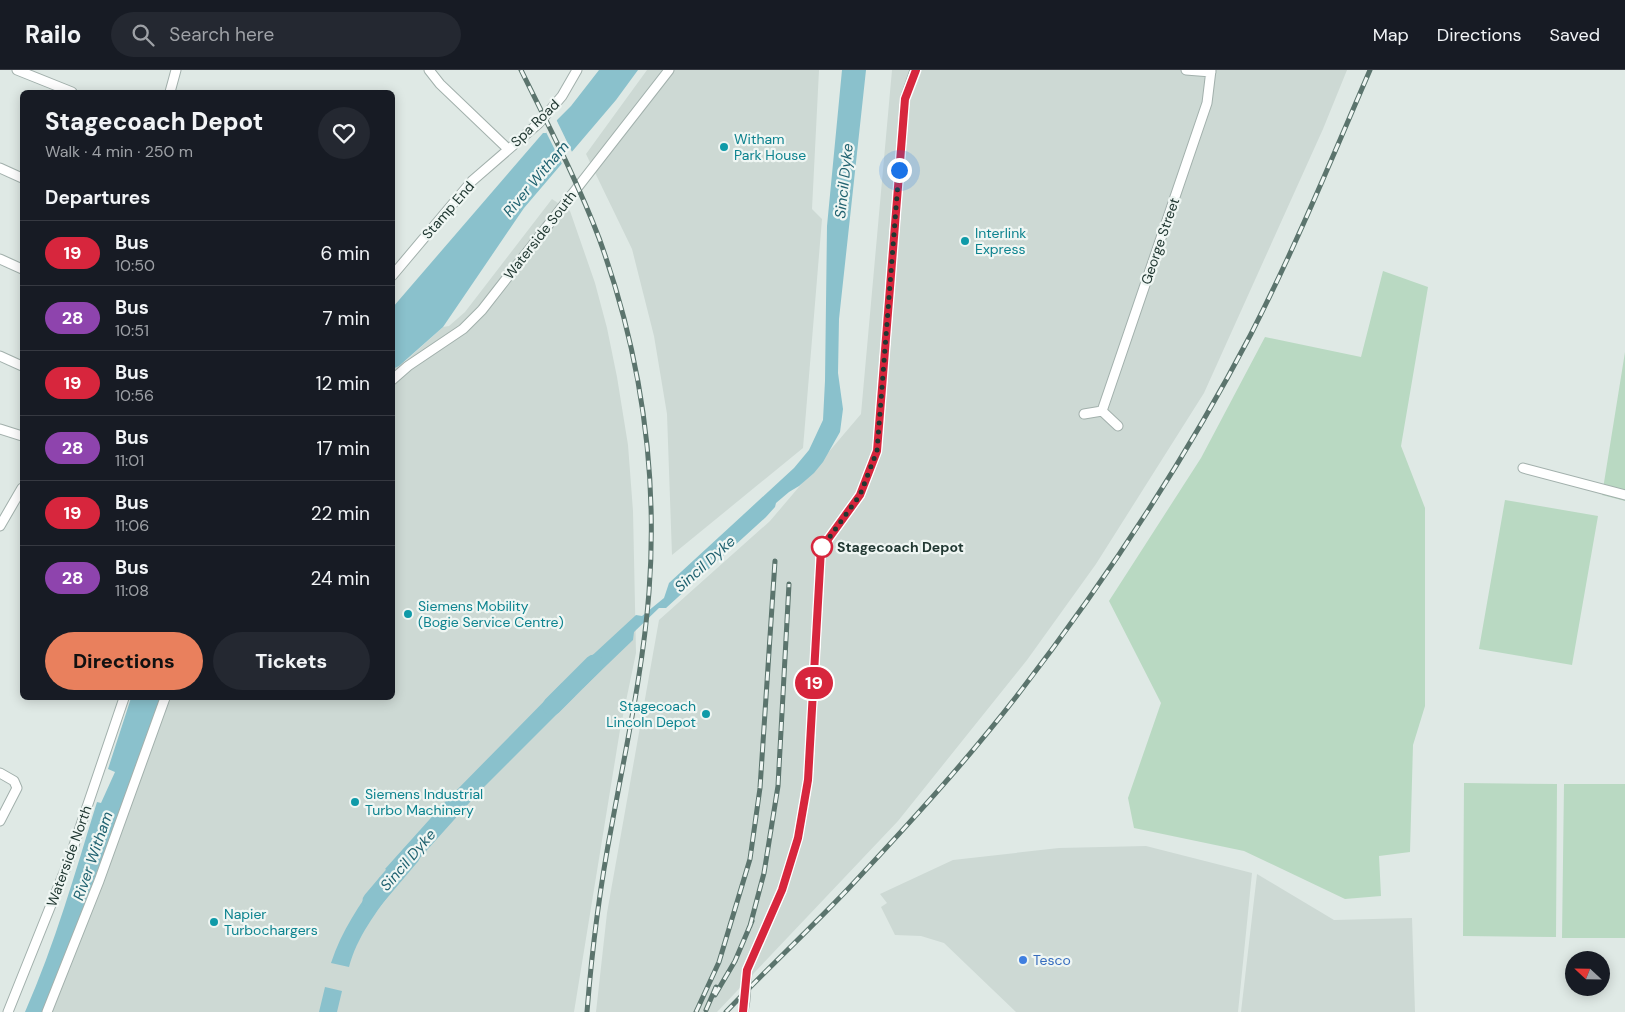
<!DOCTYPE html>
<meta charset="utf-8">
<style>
:root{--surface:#171b24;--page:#242831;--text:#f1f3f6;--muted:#9ea1a6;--line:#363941;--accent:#e9805d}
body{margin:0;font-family:"DM Sans",sans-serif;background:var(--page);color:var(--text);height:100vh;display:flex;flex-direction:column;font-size:19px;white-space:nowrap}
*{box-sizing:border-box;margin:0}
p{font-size:16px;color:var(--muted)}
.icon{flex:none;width:28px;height:28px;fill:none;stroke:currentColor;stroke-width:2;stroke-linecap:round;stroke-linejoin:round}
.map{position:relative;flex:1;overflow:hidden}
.sheet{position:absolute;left:20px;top:20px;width:375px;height:610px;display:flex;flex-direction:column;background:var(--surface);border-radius:8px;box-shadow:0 2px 12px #0003}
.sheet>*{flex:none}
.badge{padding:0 10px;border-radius:16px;font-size:18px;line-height:32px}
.needle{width:32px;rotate:292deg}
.tools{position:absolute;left:1565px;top:881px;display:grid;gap:10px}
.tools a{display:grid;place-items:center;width:45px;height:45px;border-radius:50%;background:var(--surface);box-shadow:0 2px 12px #0003;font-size:25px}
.you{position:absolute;width:25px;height:25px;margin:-12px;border:4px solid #fff;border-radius:50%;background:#1a73e8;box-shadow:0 0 0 8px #1a73e833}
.map>.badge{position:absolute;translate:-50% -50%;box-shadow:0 0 0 2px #fff}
h2{padding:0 25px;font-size:19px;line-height:45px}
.round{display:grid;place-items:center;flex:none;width:52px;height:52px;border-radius:26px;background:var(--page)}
.headline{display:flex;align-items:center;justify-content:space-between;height:85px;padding:0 25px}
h1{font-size:24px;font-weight:800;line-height:38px}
.button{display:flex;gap:10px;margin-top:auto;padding:10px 25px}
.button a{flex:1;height:58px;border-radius:30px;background:var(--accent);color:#111;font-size:20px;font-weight:800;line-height:58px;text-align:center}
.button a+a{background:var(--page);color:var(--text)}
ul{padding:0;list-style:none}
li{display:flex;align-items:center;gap:15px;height:65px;padding:0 25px;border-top:1px solid var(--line)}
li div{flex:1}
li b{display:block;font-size:19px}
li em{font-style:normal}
li .badge{min-width:55px;font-weight:700;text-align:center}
header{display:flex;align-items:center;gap:30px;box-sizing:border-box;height:70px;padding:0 25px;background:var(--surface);border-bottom:1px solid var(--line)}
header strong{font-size:24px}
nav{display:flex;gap:28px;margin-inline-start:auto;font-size:18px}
.search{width:350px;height:45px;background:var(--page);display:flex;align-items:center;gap:12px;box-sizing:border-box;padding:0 18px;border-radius:28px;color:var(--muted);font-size:19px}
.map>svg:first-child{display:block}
.built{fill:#cdd9d4}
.green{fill:#b9d9c2}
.water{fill:#8ac1cc}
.pier{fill:#dfe9e5}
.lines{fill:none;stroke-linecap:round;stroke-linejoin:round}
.river{stroke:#8ac1cc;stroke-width:19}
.minor-casing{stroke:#a2b0ac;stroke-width:11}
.minor{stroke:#fff;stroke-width:9}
.rail-casing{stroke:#5b746d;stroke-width:5}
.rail{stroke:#eff6f3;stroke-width:3;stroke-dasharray:9;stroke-linecap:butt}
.line-casing{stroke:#fff;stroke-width:11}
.line{stroke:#d7263d;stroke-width:8}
.walk{stroke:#213832;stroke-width:5;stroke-dasharray:0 9}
.culture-dot{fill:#0f9aa8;stroke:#eff6f3;stroke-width:2}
.stop-dot{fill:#fff;stroke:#d7263d;stroke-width:2.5}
.shop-dot{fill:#3f7fe0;stroke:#eff6f3;stroke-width:2}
.labels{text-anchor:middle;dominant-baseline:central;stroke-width:4.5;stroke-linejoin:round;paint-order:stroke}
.street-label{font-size:14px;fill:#213832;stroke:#eff6f3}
.culture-label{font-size:14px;fill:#0d838f;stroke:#eff6f3;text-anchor:start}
.stop-label{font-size:14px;font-weight:bold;fill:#213832;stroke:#eff6f3;text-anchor:start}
.shop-label{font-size:14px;fill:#366cbe;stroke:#eff6f3;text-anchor:start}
.water-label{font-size:15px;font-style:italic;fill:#206270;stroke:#eff6f3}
</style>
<header>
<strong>Railo</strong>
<div class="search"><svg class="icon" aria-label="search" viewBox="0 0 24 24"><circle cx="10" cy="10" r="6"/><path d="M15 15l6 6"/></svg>Search here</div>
<nav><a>Map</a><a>Directions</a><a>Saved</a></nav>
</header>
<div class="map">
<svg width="1625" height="942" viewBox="0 0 1625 942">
<rect width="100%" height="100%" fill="#dfe9e5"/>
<path class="built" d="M 647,0 L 819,0 L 812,139 L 822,149 L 803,378 L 672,485 L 667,344 L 654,266 L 632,179 L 586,84 Z
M 892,0 L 1347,0 L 1323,59 L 1204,323 L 1096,494 L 1027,590 L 898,751 L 717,942 L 596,942 L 607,843 L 659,550 L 770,451 L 861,344 Z
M 552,129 L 570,141 L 595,213 L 607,258 L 617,307 L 628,375 L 633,441 L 636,583 L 620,660 L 574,942 L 43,942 L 52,922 L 162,628 L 392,628 L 393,299 L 400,296 L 443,257 L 449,256 L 465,242 Z
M 1146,776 L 1252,803 L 1238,942 L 1016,942 L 944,873 L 921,866 L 895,865 L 881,837 L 887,833 L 880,824 L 953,790 L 1059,778 Z
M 1257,804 L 1334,850 L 1412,848 L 1415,942 L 1241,942 Z"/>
<path class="green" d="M 1383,201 L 1428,217 L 1401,376 L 1425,438 L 1425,636 L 1413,675 L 1410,782 L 1379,786 L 1381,826 L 1345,829 L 1244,781 L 1134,758 L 1128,728 L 1161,633 L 1109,531 L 1201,388 L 1265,267 L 1361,287 Z
M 1625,282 L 1625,431 L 1602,425 Z
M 1505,430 L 1598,446 L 1572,595 L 1479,579 Z
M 1464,713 L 1557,714 L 1556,867 L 1463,866 Z
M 1564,714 L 1625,714 L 1625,868 L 1562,868 Z"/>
<path class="water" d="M 599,0 L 638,0 L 616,30 L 524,138 L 443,257 L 399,296 L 393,299 L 393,237 L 543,63 L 546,63 L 558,49 L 571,36 Z
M 842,0 L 866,0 L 839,249 L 838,303 L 843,339 L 840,362 L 823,392 L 814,403 L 799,416 L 789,422 L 776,433 L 775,437 L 766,447 L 666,538 L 659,538 L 634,562 L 633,570 L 583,618 L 571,605 L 636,545 L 642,546 L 664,528 L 669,513 L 794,398 L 809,380 L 823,350 L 825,311 L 827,156 Z
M 562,613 L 575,626 L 479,722 L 401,809 L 385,799 L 447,730 Z
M 131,628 L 162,628 L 52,922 L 43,942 L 25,942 C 55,874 75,803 97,732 L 101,733 L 115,702 L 108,699 Z
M 380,807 L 395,817 C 376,842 357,867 349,897 L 331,893 C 342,860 359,835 380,807 Z
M 325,917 L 342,921 L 337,942 L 319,942 Z"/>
<path class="pier" d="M 555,47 L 573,84 L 563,96 L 545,60 Z"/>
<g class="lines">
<path class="river" d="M 552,636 L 594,594
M 372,831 L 411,785"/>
<g class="minor-casing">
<path id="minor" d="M 17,0 L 72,22
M 429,0 L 440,14 L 508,79
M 1186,0 L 1211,2
M 170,22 L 176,0
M 0,98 L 22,108
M 0,189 L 22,199
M 392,206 L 472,111 L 539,53 L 562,26 L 577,0
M 0,286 L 22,296
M 392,310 L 408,296 L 463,259 L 482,240 L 669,0
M 1102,341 L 1118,356
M 1084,344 L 1102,341 L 1207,33 L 1211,0
M 0,359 L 22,366
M 1523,398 L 1625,425
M 0,456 L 22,418
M 0,703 L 14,711 L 17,718 L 0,751
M 8,942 L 69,790 L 124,628
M 47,942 L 99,811 L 165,628
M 743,942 L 745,930 L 747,900 L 782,820 L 798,768 L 808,710 L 821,479 L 860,425 L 877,381 L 905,29 L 915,0"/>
</g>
<use href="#minor" class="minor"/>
<g class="rail-casing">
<path id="rail" d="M 521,0 C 548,55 577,110 599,168 C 640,281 658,402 649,522 C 643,600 626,677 612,754 C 600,816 592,879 587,942
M 750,856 L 764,803 L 778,716 L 789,514
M 715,925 L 735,891 L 752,851
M 706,940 L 716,917
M 696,942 L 719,892 L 750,789 L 760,718 L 775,491
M 726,942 C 766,900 808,861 848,819 C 906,757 964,694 1016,627 C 1104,513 1184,392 1251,264 C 1295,178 1332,88 1370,0"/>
</g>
<use href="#rail" class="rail"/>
</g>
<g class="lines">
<g class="line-casing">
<path id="line" d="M 743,942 L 747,900 L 782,820 L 798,768 L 808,710 L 821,479 L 860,425 L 877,381 L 905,29 L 916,0"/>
</g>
<use href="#line" class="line"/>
<path class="walk" d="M 822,477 L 821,479 L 860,425 L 877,381 L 899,100"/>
</g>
<g class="culture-dot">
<circle cx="724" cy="77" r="5"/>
<circle cx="965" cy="171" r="5"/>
<circle cx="408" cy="544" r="5"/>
<circle cx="706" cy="644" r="5"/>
<circle cx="355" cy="732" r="5"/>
<circle cx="214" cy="852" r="5"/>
</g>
<circle class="stop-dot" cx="822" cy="477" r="10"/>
<circle class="shop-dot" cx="1023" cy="890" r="5"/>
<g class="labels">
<g class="street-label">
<text transform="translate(535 53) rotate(-44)">Spa Road</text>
<text transform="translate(448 140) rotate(-49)">Stamp End</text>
<text transform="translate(540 165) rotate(-52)">Waterside South</text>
<text transform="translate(1160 171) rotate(-71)">George Street</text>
<text transform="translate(69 786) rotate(-70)">Waterside North</text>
</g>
<g class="culture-label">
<text x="734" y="69">Witham<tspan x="734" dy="16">Park House</tspan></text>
<text x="975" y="163">Interlink<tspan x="975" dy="16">Express</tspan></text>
<text x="418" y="536">Siemens Mobility<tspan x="418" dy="16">(Bogie Service Centre)</tspan></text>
<text x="696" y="636" text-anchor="end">Stagecoach<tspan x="696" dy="16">Lincoln Depot</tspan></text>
<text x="365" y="724">Siemens Industrial<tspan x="365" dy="16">Turbo Machinery</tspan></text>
<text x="224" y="844">Napier<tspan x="224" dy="16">Turbochargers</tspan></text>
</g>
<g class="stop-label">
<text x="837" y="477">Stagecoach Depot</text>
</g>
<g class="shop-label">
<text x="1033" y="890">Tesco</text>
</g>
<g class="water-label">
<text transform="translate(536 109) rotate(-50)">River Witham</text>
<text transform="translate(844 111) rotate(-84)">Sincil Dyke</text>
<text transform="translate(705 494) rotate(-42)">Sincil Dyke</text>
<text transform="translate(93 786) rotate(-71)">River Witham</text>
<text transform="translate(408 790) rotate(-49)">Sincil Dyke</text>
</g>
</g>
</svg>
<div class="tools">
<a><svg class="needle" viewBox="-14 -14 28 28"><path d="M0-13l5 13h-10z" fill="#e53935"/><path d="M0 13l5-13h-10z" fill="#9ea1a6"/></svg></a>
</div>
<div class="you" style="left:899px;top:100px"></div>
<b class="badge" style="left:814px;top:613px;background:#d7263d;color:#fff">19</b>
<section class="sheet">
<div class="headline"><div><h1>Stagecoach Depot</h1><p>Walk · 4 min · 250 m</p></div><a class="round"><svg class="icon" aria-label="heart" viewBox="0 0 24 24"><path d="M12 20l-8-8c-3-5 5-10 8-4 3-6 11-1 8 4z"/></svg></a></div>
<h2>Departures</h2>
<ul>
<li><span class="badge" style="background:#d7263d;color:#fff">19</span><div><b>Bus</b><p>10:50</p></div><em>6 min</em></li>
<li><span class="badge" style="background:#8e44ad;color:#fff">28</span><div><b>Bus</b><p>10:51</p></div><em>7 min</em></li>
<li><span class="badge" style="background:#d7263d;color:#fff">19</span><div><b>Bus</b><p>10:56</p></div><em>12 min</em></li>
<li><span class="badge" style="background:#8e44ad;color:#fff">28</span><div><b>Bus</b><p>11:01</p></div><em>17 min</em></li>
<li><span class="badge" style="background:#d7263d;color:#fff">19</span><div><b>Bus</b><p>11:06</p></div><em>22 min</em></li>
<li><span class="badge" style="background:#8e44ad;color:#fff">28</span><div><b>Bus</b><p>11:08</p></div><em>24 min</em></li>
</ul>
<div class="button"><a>Directions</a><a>Tickets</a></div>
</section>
</div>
